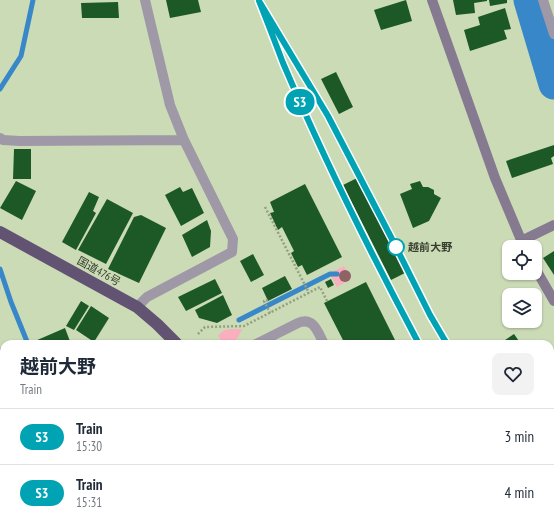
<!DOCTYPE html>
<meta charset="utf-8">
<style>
:root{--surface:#fff;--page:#f2f2f3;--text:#1f2937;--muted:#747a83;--line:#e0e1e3}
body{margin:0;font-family:"PT Sans Narrow","Noto Sans JP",sans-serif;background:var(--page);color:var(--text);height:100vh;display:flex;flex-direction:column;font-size:15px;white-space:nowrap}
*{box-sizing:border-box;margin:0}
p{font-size:13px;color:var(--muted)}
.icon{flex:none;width:22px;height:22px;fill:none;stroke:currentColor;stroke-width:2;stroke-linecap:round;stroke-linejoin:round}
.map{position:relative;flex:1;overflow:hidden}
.panel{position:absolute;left:0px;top:340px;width:554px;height:188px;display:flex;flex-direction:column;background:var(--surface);border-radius:12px 12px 0 0;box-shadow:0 1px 3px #0004}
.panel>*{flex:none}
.badge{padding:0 8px;border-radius:13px;font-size:14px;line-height:26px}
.tools{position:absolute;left:502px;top:240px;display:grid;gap:8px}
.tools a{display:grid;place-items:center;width:40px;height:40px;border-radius:8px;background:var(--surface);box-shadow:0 1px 3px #0004;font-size:20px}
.map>.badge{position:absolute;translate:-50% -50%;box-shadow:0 0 0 2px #fff}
.round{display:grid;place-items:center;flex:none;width:42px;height:42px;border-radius:8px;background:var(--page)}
.summary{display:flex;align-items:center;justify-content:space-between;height:68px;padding:0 20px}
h1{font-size:19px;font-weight:700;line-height:30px}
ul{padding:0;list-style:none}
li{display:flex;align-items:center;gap:12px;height:56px;padding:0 20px;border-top:1px solid var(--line)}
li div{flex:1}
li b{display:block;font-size:15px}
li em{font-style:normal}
li .badge{min-width:44px;font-weight:700;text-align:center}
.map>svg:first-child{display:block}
.green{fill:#f9afbd}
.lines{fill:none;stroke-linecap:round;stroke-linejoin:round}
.stream{stroke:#3787c9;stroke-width:5}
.river{stroke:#3787c9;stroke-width:31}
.building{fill:#1c5927}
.path{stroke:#93a083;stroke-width:2.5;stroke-dasharray:2 2;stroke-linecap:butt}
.lane{stroke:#9f98a7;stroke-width:10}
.street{stroke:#9f98a7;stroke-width:10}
.secondary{stroke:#857a90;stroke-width:10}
.highway{stroke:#625372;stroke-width:12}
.rail-casing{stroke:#757f67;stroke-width:4.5}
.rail{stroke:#cbdbb6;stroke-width:3;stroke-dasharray:9;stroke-linecap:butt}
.tree{fill:#8f6366}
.line-casing{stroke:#fff;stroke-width:9}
.line{stroke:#00a3b4;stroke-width:6}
.stop-dot{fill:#fff;stroke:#00a3b4;stroke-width:2}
.labels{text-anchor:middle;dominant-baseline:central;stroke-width:4;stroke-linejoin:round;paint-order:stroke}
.stop-label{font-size:11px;font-weight:bold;fill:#373e2f;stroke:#cbdbb6;text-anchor:start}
.street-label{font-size:11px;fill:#373e2f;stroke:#cbdbb6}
</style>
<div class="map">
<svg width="554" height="528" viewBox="0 0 554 528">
<rect width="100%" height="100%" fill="#cbdbb6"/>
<path class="green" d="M 344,266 L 351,279 L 337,287 L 331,276 L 332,272 Z
M 230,329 L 242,329 C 235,344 234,344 218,344 L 217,343 L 220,342 L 220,338 L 218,336 C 222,331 224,330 230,329 Z"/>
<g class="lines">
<path class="stream" d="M 0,89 L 21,56 L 33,0
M 0,269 L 11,302 L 28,344
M 239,320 L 330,274 L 337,274
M 72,524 L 73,528"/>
<path class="river" d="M 529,0 L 554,84"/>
</g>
<path class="building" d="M 166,0 L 198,0 L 201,12 L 170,18 Z
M 406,0 L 412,21 L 381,30 L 374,10 Z
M 453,0 L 487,0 L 487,1 L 474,3 L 475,13 L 456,15 Z
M 489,0 L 507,0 L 507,3 L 490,6 Z
M 118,2 L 119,18 L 82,18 L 81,3 Z
M 505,8 L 511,29 L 504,30 L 507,39 L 470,51 L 464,30 L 480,25 L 478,17 Z
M 336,72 L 353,107 L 339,114 L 321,79 Z
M 554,145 L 554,156 L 551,158 L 553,164 L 512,178 L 506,161 Z
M 14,149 L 31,149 L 31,179 L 13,179 Z
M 357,178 L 405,273 L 391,280 L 343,185 Z
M 16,181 L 36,191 L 22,220 L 0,208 Z
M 420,181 L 423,187 L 428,187 L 434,190 L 434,194 L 441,198 L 429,221 L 413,228 L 400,194 L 412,189 L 410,184 Z
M 305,184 L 342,257 L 307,275 L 302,265 L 298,267 L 291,253 L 294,251 L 282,227 L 278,230 L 270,213 L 274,212 L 270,202 Z
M 180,187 L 183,192 L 192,188 L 204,213 L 181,226 L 165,195 Z
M 89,192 L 99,197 L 93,211 L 96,213 L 76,250 L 62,242 Z
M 107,199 L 133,213 L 106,264 L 78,250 Z
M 141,215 L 166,228 L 139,283 L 108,269 L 134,217 Z
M 207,220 L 211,231 L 210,247 L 192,257 L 182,235 Z
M 554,251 L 554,275 L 543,258 Z
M 253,254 L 264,275 L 251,282 L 240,261 Z
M 285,276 L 292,289 L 268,301 L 262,288 Z
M 215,279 L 222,293 L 186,311 L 178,297 Z
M 331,279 L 334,285 L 328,288 L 325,282 Z
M 366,282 L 397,344 L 345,344 L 324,303 Z
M 223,295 L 232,315 L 217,323 L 199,318 L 195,310 Z
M 81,301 L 89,306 L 74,330 L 66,326 Z
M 91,306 L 109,318 L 94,342 L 76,330 Z
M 65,328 L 71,344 L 36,344 L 35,341 Z
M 514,334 L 521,344 L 499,344 Z
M 550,385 L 554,391 L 554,447 L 550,442 Z
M 81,524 L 133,524 L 133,528 L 81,528 Z
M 225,524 L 266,524 L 262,528 L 229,528 Z
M 412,524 L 427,524 L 431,528 L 408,528 Z"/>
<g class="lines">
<path class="path" d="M 265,207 L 309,293
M 268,300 L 264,301 L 270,313
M 198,334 L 205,327 L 244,326 L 320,287 L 327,301"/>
<path class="lane" d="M 256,344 L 298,323 C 314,316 318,333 324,344"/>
<path class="street" d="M 543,0 L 554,34
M 0,138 L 3,140 L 20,141 L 184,140
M 137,307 L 147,297 L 232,252 L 233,239 L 184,140 L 170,105 L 145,0
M 0,353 L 4,353
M 56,524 L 56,528"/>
<path class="secondary" d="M 432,0 L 495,178 L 524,247
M 521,241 L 554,225
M 535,268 L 554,301
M 0,473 L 4,471
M 145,524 L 145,528"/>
<path class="highway" d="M 0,232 L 137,307 L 157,324 L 177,344
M 347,524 L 351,528"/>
<g class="rail-casing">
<path id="rail" d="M 259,0 L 328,116 L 388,231 L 430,315 L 447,344
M 268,24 C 311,134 364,239 419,344
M 550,511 L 554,517
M 550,522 L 554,527"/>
</g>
<use href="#rail" class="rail"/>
</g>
<circle class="tree" cx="345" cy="276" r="6"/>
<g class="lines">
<g class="line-casing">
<path id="line" d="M 419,344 C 370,252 324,159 283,63 C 275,42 267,21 259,1 L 328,116 L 392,239 L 430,315 L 447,344"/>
</g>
<use href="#line" class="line"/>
</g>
<circle class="stop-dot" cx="396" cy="247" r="8"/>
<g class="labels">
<g class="stop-label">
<text x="408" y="247">越前大野</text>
</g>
<g class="street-label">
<text transform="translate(99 271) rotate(29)">国道476号</text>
</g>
</g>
</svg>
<div class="tools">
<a><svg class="icon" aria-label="locate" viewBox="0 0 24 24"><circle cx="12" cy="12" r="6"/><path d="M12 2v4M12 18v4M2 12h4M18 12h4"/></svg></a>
<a><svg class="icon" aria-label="layers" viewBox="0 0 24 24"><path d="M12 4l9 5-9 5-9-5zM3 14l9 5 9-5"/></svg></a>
</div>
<b class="badge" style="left:300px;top:102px;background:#00a3b4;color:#fff">S3</b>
<section class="panel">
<div class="summary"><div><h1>越前大野</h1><p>Train</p></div><a class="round"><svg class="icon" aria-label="heart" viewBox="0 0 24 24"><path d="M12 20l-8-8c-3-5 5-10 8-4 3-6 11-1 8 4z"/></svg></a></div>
<ul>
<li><span class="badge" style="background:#00a3b4;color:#fff">S3</span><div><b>Train</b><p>15:30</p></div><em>3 min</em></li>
<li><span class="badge" style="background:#00a3b4;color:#fff">S3</span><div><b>Train</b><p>15:31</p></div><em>4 min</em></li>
</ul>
</section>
</div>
